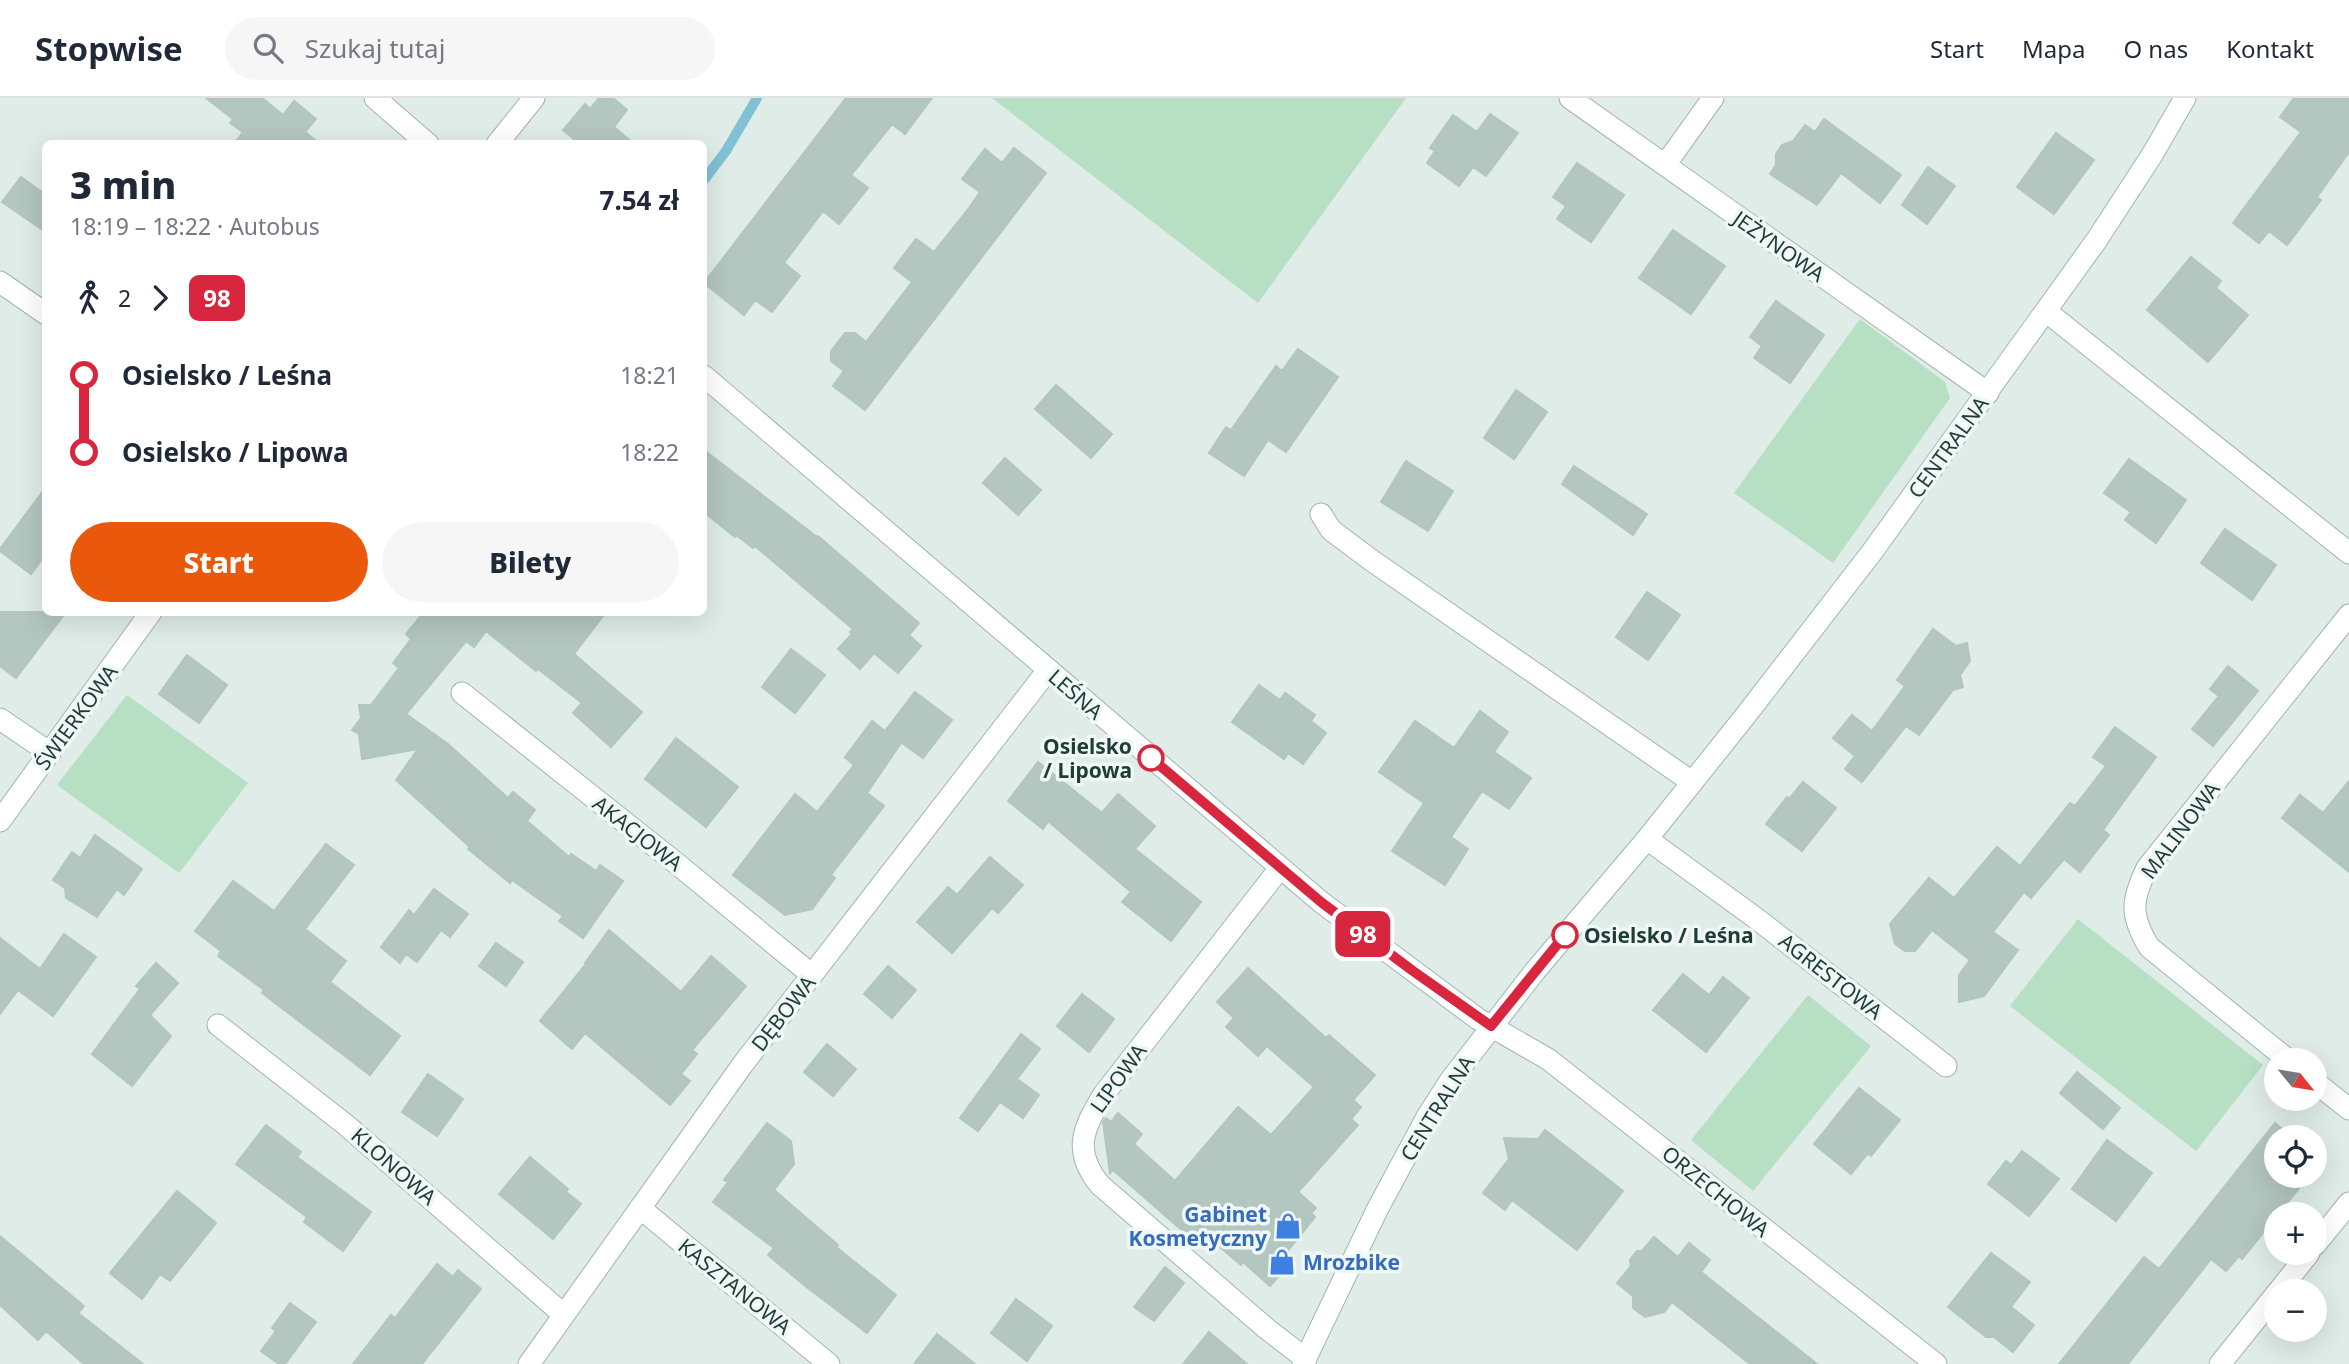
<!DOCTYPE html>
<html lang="pl">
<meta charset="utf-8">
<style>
:root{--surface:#fff;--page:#f6f6f7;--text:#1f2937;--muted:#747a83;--line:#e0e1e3;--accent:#ea580c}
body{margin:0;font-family:"Noto Sans",sans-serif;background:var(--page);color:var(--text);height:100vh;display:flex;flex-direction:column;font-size:26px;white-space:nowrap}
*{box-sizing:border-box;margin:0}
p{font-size:23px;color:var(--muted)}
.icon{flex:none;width:38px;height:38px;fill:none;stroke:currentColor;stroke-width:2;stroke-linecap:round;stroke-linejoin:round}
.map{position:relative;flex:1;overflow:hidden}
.side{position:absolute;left:42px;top:42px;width:665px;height:476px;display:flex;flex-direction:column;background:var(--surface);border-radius:10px;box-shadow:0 7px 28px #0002}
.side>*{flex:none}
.badge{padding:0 14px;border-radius:10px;font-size:24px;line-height:46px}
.needle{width:46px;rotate:120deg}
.fabs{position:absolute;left:2264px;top:950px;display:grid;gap:14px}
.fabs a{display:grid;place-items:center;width:63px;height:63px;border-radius:50%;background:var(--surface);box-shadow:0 7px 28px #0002;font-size:35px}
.map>.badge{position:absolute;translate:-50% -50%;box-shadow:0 0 0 4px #fff}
.legs{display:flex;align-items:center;gap:10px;height:77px;padding:0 28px;font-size:23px}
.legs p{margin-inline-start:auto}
.head{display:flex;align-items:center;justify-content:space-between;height:119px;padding:0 28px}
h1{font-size:38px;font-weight:800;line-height:52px}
.cta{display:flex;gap:14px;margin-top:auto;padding:14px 28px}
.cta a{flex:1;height:80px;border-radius:42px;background:var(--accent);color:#fff;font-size:28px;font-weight:800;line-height:80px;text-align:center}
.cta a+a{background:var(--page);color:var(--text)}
ul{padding:0 28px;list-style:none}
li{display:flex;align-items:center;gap:24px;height:77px;font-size:26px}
li i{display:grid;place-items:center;width:10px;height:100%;margin:0 9px;background:currentColor}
li i::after{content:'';width:18px;height:18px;margin:-9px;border:5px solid;border-radius:50%;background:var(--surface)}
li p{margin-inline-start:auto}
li:first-child i{background:linear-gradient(#0000 50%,currentColor 0)}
li:last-child i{background:linear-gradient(currentColor 50%,#0000 0)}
header{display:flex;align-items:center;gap:42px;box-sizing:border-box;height:98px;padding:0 35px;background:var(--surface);border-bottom:2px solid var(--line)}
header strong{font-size:33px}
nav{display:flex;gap:38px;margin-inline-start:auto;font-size:24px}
.search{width:490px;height:63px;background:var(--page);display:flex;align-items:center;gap:18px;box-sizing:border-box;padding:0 24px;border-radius:38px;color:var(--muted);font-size:26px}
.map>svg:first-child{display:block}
.green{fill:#b6dfc4}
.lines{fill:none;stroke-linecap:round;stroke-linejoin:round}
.stream{stroke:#82c1d5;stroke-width:10}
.building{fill:#b4c6c0;stroke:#b1c6bf;stroke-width:2}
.street-casing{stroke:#a2b4af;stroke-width:23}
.secondary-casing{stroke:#9db8b1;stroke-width:23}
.street{stroke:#fff;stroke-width:21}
.secondary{stroke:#fff;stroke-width:21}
.line-1-casing{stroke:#fff;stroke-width:16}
.line-1{stroke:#d7263d;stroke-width:10}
.stop-1-dot{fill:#fff;stroke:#d7263d;stroke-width:3.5}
.labels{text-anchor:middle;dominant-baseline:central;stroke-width:7;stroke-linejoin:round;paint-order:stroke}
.street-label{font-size:21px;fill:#1f3d37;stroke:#f0f8f5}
.stop-label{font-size:21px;font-weight:bold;fill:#1f3d37;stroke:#f0f8f5;text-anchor:end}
.shop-label{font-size:21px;font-weight:bold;fill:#366cbe;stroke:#f0f8f5;text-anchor:end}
</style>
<header>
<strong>Stopwise</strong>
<div class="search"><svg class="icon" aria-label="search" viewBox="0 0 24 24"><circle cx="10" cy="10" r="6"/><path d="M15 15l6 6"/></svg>Szukaj tutaj</div>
<nav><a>Start</a><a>Mapa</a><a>O nas</a><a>Kontakt</a></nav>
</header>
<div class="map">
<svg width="2349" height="1266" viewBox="0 0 2349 1266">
<rect width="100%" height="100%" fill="#dfece7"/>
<path class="green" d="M 992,0 L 1406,0 L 1258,205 Z
M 1860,221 L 1945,284 L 1950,300 L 1833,465 L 1734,395 Z
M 127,597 L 248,685 L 179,775 L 57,687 Z
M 2078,821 L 2263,967 L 2196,1053 L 2010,908 Z
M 1808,897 L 1871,948 L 1753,1093 L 1691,1042 Z"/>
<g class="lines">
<path class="stream" d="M 704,82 L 726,53 L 757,0"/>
</g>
<path class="building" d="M 206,0 L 262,0 L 283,17 L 294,3 L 316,21 L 305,34 L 320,46 L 234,46 L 243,34 L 230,25 L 233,21 Z
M 599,0 L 613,0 L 627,12 L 614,29 L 634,46 L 580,46 L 563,32 L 585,6 L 590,11 Z
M 846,0 L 932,0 L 905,36 L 892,26 L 851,77 L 868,90 L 839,126 L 823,113 L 784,165 L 800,178 L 772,214 L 755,202 L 744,217 L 704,185 Z
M 2294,0 L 2349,0 L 2349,54 L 2317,99 L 2321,102 L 2287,147 L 2269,133 L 2259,145 L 2233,125 L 2301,34 L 2280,19 Z
M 1490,16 L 1518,35 L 1486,78 L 1473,69 L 1459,88 L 1427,65 L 1435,53 L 1430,50 L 1453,17 L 1477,34 Z
M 1824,21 L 1901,77 L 1880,105 L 1841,75 L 1817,107 L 1770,76 L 1776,67 L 1776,56 L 1782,47 L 1793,43 L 1805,27 L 1815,34 Z
M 2056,35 L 2094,62 L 2054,116 L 2017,89 Z
M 1014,50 L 1046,75 L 865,312 L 833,288 L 844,273 L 831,263 L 831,253 L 845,235 L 855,235 L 866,244 L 912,184 L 894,170 L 916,141 L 934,154 L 969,110 L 980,94 L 962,81 L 985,51 L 1002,65 Z
M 1577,65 L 1624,97 L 1591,144 L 1557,121 L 1566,108 L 1553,99 Z
M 1928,69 L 1955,88 L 1927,126 L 1902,107 Z
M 21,79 L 46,97 L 46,134 L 2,104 Z
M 1673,132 L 1725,168 L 1691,216 L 1639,180 Z
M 2191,159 L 2221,183 L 2216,190 L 2248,217 L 2208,264 L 2147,212 Z
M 1776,203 L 1824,237 L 1790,285 L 1754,260 L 1762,248 L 1750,239 Z
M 1298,251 L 1338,279 L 1286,354 L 1268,342 L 1244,378 L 1209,355 L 1226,329 L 1231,332 L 1276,268 L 1282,273 Z
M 1056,287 L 1112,336 L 1091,360 L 1035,311 Z
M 1516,292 L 1547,314 L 1514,361 L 1484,340 Z
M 704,352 L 817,439 L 818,438 L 919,525 L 909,537 L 921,548 L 898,575 L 874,555 L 860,571 L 838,551 L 852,536 L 850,534 L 853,531 L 755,448 L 753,450 L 736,437 L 735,439 L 704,414 Z
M 1005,360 L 1041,392 L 1018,417 L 983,385 Z
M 2129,361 L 2186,402 L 2156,445 L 2125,422 L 2131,414 L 2104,395 Z
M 1406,363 L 1453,393 L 1428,433 L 1381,404 Z
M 1574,368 L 1647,416 L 1633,437 L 1562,386 Z
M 46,389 L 46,456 L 31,476 L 0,453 L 0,451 Z
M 2225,431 L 2276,467 L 2252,502 L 2201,465 Z
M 1647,494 L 1680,517 L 1648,562 L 1616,539 Z
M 0,514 L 66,514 L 16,580 L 0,568 Z
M 424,514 L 606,514 L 574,556 L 642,614 L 611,649 L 573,615 L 582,605 L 538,571 L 536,573 L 486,533 L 474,549 L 466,543 L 406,616 L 448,646 L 508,700 L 513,694 L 535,712 L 527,723 L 569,759 L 571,756 L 596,773 L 600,767 L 623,783 L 583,840 L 559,823 L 563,818 L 512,782 L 510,785 L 468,751 L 470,749 L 396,682 L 418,651 L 362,661 L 359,636 L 352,632 L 361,620 L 359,607 L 371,607 L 399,570 L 393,565 L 411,541 L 406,536 Z
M 1933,531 L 1956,548 L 1967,545 L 1970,563 L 1960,577 L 1963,589 L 1953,592 L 1919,637 L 1906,628 L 1862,684 L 1845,671 L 1855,658 L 1833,640 L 1852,617 L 1872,633 L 1905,588 L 1897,582 Z
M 791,551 L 825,577 L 795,615 L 762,589 Z
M 187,557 L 227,587 L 199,625 L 159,596 Z
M 2228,568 L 2258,593 L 2213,648 L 2192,631 L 2219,598 L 2210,591 Z
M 1259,587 L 1280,602 L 1285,595 L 1315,617 L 1311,623 L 1326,635 L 1303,666 L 1288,655 L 1284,661 L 1232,624 Z
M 915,594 L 952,622 L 923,660 L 891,637 L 901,645 L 867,695 L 884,708 L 831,777 L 835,780 L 812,811 L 785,817 L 733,777 L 795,696 L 817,714 L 854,667 L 845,659 L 872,623 L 885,633 Z
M 1480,613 L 1508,634 L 1494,654 L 1531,680 L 1509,711 L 1482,693 L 1451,739 L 1468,751 L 1445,787 L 1392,753 L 1424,705 L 1379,674 L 1415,623 L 1454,650 Z
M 2115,629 L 2156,659 L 2103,732 L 2109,737 L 2080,774 L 2064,761 L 2031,800 L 2024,794 L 1993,834 L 2018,852 L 1984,898 L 1959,904 L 1959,877 L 1970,862 L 1932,832 L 1915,853 L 1905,853 L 1895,846 L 1890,826 L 1929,780 L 1954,800 L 1997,749 L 2020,768 L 2070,705 L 2075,708 L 2106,668 L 2093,659 Z
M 676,640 L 738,689 L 706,729 L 645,681 Z
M 1038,664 L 1102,715 L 1118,696 L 1155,728 L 1135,751 L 1201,804 L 1171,843 L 1122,804 L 1131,794 L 1048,723 L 1043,731 L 1008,703 Z
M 2349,683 L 2349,774 L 2282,720 L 2300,697 L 2323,715 Z
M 1803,684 L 1836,710 L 1802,753 L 1766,726 L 1787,699 L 1789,701 Z
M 95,737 L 142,771 L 124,797 L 117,791 L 97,819 L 66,800 L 65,790 L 53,782 L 72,754 L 80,760 Z
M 326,746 L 354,767 L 305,831 L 346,863 L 330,884 L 400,938 L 370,977 L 262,895 L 264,892 L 218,858 L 221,853 L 195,833 L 233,783 L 274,813 Z
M 990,759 L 1023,787 L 998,815 L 992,810 L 952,855 L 917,824 L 948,789 L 957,797 Z
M 434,791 L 468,816 L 450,839 L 441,832 L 417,864 L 406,856 L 400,865 L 381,849 L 409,812 L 414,817 Z
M 609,832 L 681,894 L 711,858 L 746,888 L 692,952 L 697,956 L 681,976 L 690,983 L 670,1007 L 585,935 L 572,951 L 540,923 L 586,866 L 585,865 Z
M 64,836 L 96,859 L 53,918 L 18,892 L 0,916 L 0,840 L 40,871 Z
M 496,845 L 523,864 L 506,888 L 479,868 Z
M 156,865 L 178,885 L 150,917 L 171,938 L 132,988 L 92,956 L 140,891 L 136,888 Z
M 888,868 L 916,892 L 892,920 L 864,896 Z
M 1248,870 L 1326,940 L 1329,937 L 1375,977 L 1353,1002 L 1361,1009 L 1351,1021 L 1358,1027 L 1298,1094 L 1316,1110 L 1311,1115 L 1315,1119 L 1285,1156 L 1292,1163 L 1270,1188 L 1243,1164 L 1241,1167 L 1200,1132 L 1192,1141 L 1113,1072 L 1110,1075 L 1103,1024 L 1106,1020 L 1111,1024 L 1118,1015 L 1142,1036 L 1134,1046 L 1175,1083 L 1238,1009 L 1271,1037 L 1314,989 L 1267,948 L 1258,958 L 1226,929 L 1234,920 L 1217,904 Z
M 1683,876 L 1709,897 L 1723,879 L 1749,900 L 1706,954 L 1653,912 Z
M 1082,896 L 1114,921 L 1089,954 L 1057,928 Z
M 1021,936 L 1040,951 L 1017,981 L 1039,997 L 1023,1020 L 1000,1004 L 978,1033 L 960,1020 Z
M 827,946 L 856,971 L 833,998 L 804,974 Z
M 2077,974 L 2120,1010 L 2103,1031 L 2060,995 Z
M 428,976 L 463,1001 L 437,1038 L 402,1014 Z
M 1859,990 L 1900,1022 L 1871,1058 L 1868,1055 L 1851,1076 L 1814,1046 Z
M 767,1025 L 791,1043 L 794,1066 L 774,1092 L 838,1147 L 836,1149 L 896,1197 L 867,1235 L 804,1187 L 768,1157 L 774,1150 L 713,1104 L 728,1084 L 724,1082 Z
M 2275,1025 L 2293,1040 L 2277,1040 L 2277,1078 L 2309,1078 L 2242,1161 L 2239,1158 L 2226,1173 L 2211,1161 L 2128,1266 L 2059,1266 L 2144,1159 L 2159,1171 Z
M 266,1027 L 301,1054 L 297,1059 L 371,1114 L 343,1153 L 304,1124 L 307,1119 L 236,1066 Z
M 1545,1032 L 1623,1093 L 1577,1152 L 1512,1102 L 1505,1112 L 1483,1095 L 1509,1061 L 1504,1040 L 1538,1041 Z
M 2107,1042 L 2152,1075 L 2116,1123 L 2072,1091 Z
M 2022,1053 L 2059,1081 L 2029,1118 L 1988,1086 L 2006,1063 L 2011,1067 Z
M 530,1059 L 568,1091 L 566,1094 L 581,1106 L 553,1141 L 499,1096 Z
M 177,1093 L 216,1125 L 170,1183 L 160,1176 L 142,1201 L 110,1175 Z
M 0,1138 L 84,1208 L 78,1215 L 143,1266 L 84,1266 L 46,1233 L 38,1242 L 0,1207 Z
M 1654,1139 L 1678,1159 L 1689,1145 L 1710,1162 L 1701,1174 L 1817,1266 L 1750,1266 L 1672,1204 L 1664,1214 L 1645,1219 L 1633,1210 L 1633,1198 L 1617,1185 L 1631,1168 L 1630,1162 L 1637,1153 L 1642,1153 Z
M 1991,1155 L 2030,1184 L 2011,1209 L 2034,1227 L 2013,1254 L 1994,1239 L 1986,1239 L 1948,1209 Z
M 437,1166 L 453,1179 L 458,1172 L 481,1191 L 422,1266 L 353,1266 L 391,1217 L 395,1220 Z
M 1165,1169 L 1184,1185 L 1154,1223 L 1134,1209 Z
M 1016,1201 L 1052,1228 L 1027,1263 L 991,1235 Z
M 290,1205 L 316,1224 L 285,1266 L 279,1266 L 261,1253 L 276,1233 L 272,1230 Z
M 1209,1234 L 1247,1266 L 1183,1266 Z
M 937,1236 L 975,1266 L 914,1266 Z"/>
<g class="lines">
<g class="street-casing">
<path id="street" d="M 375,0 L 428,46
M 1570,0 L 1988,295
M 497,46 L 534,0
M 1665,67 L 1713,0
M 0,184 L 46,216
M 2047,214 L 2349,455
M 704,278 L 1321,804 L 1478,921 L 1548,961 L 1936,1266
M 1321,416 L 1331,432 L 1371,462 L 1692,684
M 462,595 L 676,765 L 812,877
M 0,621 L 50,655
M 0,723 L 151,514
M 1647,741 L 1757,821 L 1946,968
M 1280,770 L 1104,996 C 1083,1030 1072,1053 1100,1087 L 1267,1231 L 1306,1261
M 218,927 L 346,1027 L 564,1217
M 2288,962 L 2149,849 C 2130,817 2131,803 2147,770 L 2349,517
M 2315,984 L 2349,1011
M 640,1110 L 829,1266
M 2315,1147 L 2349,1105
M 2278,1194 L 2309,1155
M 529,1266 L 743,966 L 1048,572
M 2220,1266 L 2277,1195"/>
</g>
<g class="secondary-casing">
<path id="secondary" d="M 1303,1266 L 1378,1110 L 1427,1019 L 1450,983 L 1535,873 L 1647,741 L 1746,617 L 1872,454 L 2096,143 L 2152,57 L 2185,0"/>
</g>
<use href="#street" class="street"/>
<use href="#secondary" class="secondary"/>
</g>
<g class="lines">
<g class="line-1-casing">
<path id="line-1" d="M 1151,660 L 1321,804 L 1413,873 L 1491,928 L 1565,837"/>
</g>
<use href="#line-1" class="line-1"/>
</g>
<defs>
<g id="shop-bare" transform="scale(2.1)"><path d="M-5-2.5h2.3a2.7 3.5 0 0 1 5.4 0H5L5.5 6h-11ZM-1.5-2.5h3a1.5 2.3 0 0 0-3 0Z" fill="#3f7fe0" stroke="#f0f8f5" stroke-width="2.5" paint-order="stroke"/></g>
</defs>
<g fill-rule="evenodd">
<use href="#shop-bare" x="1288" y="1128"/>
<use href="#shop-bare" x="1282" y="1164"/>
</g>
<g class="stop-1-dot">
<circle cx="1151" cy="660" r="12"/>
<circle cx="1565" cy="837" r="12"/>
</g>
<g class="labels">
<g class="street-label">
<text transform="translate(1779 148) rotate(35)">JEŻYNOWA</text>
<text transform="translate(1948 349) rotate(-54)">CENTRALNA</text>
<text transform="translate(1076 596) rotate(41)">LEŚNA</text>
<text transform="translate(76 619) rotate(-54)">ŚWIERKOWA</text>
<text transform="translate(2180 732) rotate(-53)">MALINOWA</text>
<text transform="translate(638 735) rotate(38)">AKACJOWA</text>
<text transform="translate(1831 878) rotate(38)">AGRESTOWA</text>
<text transform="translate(783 915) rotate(-52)">DĘBOWA</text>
<text transform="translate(1118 980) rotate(-54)">LIPOWA</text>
<text transform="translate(1437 1010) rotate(-58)">CENTRALNA</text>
<text transform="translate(394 1068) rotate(41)">KLONOWA</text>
<text transform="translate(1716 1093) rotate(39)">ORZECHOWA</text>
<text transform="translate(735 1188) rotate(39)">KASZTANOWA</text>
</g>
<g class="stop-label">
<text x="1132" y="648">Osielsko<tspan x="1132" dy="24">/ Lipowa</tspan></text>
<text x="1584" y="837" text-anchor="start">Osielsko / Leśna</text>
</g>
<g class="shop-label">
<text x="1267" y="1116">Gabinet<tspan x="1267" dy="24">Kosmetyczny</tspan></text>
<text x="1303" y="1164" text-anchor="start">Mrozbike</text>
</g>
</g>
</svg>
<div class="fabs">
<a><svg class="needle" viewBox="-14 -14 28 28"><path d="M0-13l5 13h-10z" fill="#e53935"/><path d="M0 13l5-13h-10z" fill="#747a83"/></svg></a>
<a><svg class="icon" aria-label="locate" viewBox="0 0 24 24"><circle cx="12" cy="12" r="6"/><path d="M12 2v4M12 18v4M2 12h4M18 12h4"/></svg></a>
<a>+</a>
<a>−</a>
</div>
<b class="badge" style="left:1363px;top:836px;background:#d7263d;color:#fff">98</b>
<section class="side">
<div class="head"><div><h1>3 min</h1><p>18:19 – 18:22 · Autobus</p></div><b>7.54 zł</b></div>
<div class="legs"><svg class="icon" aria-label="walk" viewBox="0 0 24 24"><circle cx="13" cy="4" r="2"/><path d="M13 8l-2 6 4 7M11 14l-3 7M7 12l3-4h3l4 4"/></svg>2<svg class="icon" aria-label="forward" viewBox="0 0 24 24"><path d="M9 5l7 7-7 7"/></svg><b class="badge" style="background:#d7263d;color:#fff">98</b></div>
<ul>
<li><i style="color:#d7263d"></i><b>Osielsko / Leśna</b><p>18:21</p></li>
<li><i style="color:#d7263d"></i><b>Osielsko / Lipowa</b><p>18:22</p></li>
</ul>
<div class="cta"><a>Start</a><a>Bilety</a></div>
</section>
</div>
